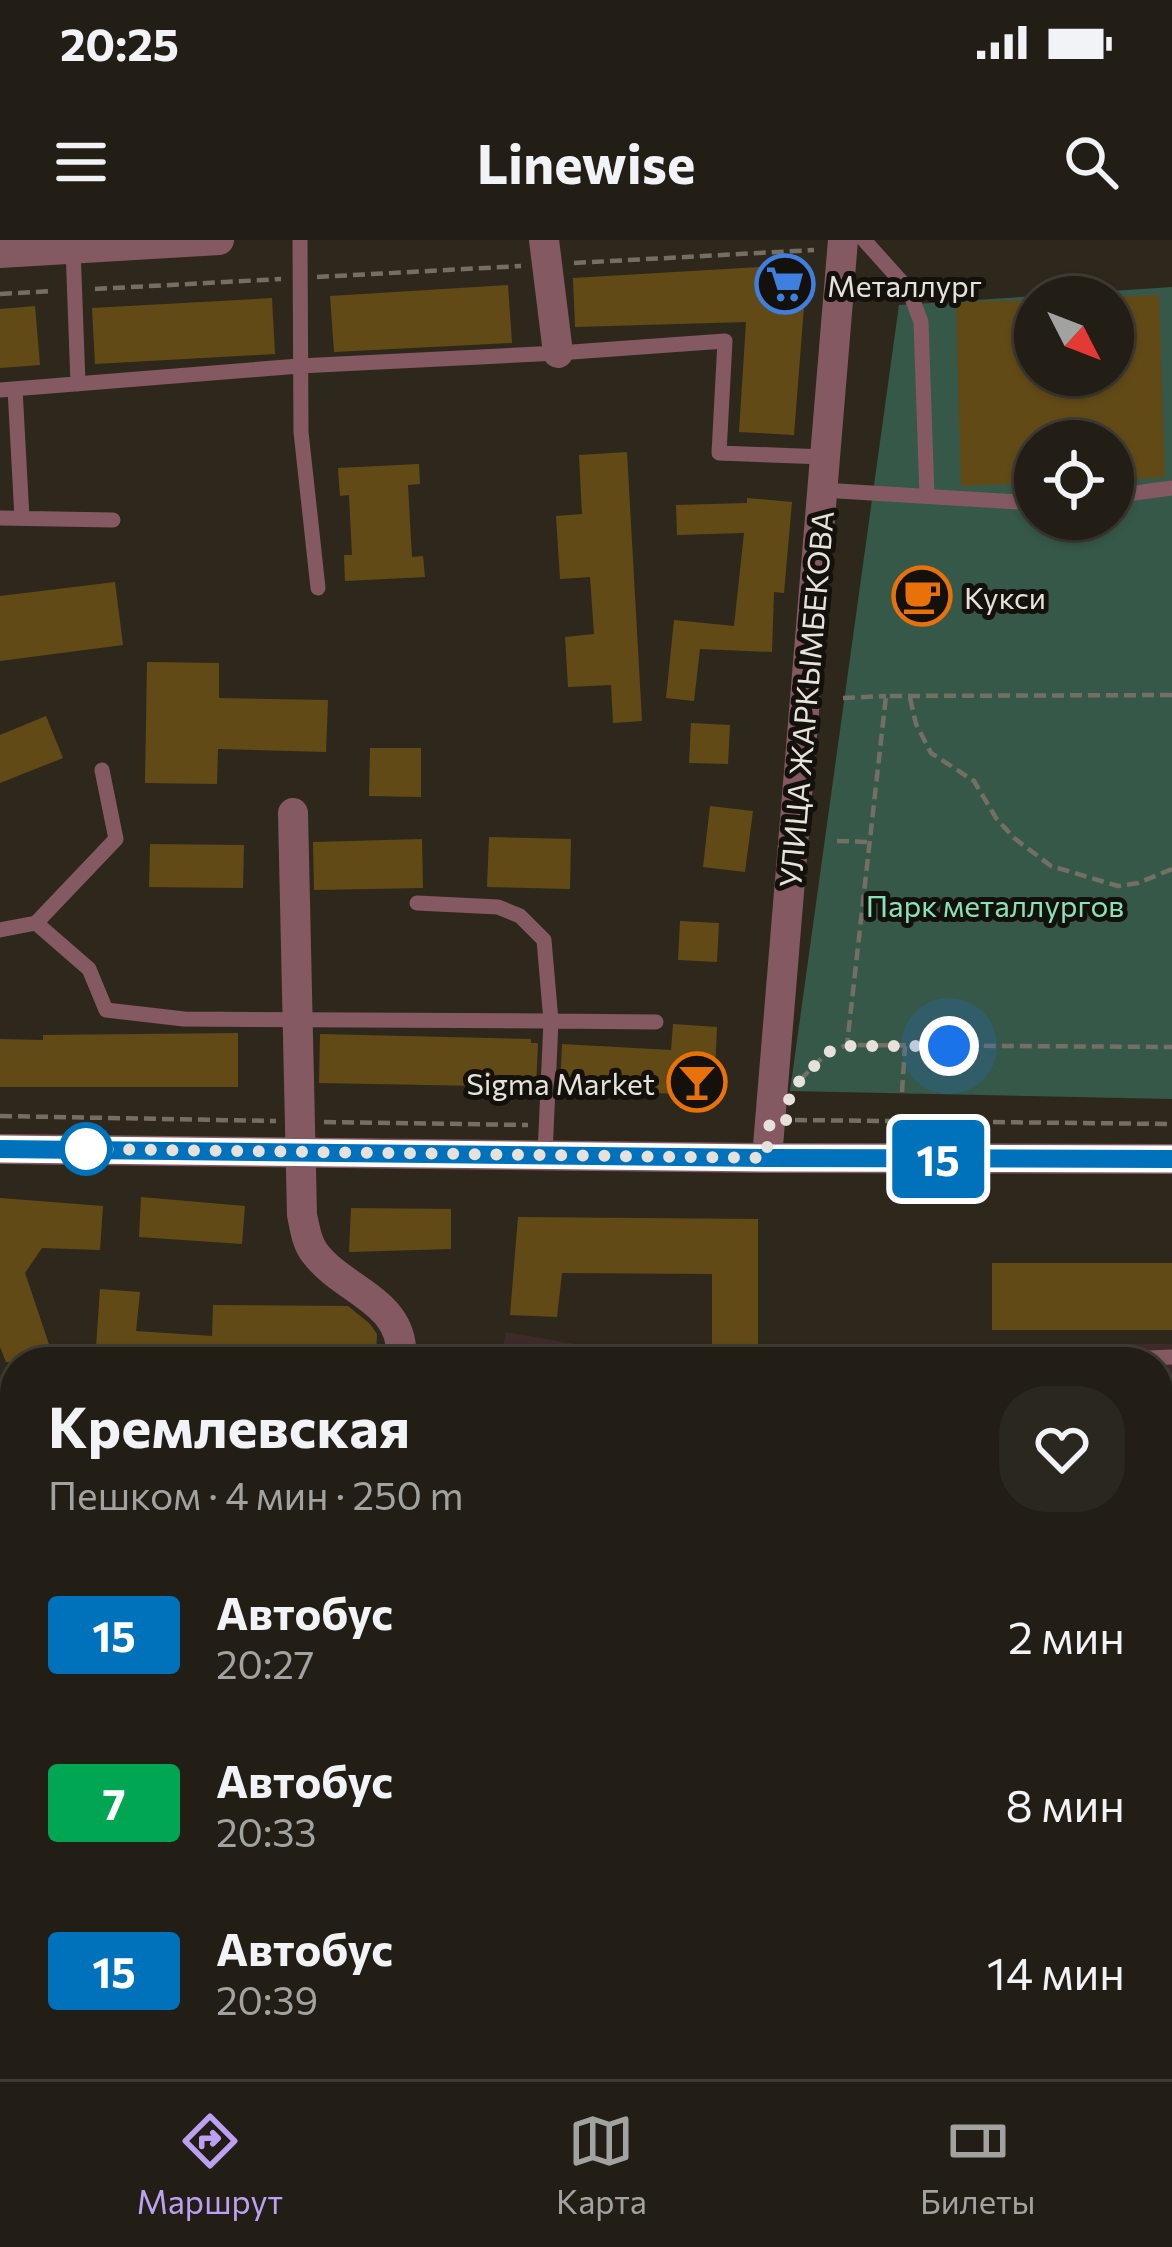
<!DOCTYPE html>
<html lang="ru">
<meta charset="utf-8">
<style>
:root{--surface:#221e15;--page:#2a271e;--text:#f1f3f6;--muted:#a2a2a0;--line:#3f3c34;--accent:#bca0f2}
body{margin:0;font-family:Commissioner,sans-serif;background:var(--page);color:var(--text);height:100vh;display:flex;flex-direction:column;font-size:45px;white-space:nowrap}
*{box-sizing:border-box;margin:0}
p{font-size:39px;color:var(--muted)}
.icon{flex:none;width:66px;height:66px;fill:none;stroke:currentColor;stroke-width:2;stroke-linecap:round;stroke-linejoin:round}
.map{position:relative;flex:1;overflow:hidden}
.panel{position:absolute;left:0px;top:1107px;width:1173px;height:732px;display:flex;flex-direction:column;background:var(--surface);border-radius:48px 48px 0 0;box-shadow:0 3px 9px #0004,0 0 0 3px var(--line)}
.panel>*{flex:none}
.badge{padding:0 24px;border-radius:9px;font-size:42px;line-height:78px}
.needle{width:78px;rotate:132deg}
.tools{position:absolute;left:1014px;top:36px;display:grid;gap:24px}
.tools a{display:grid;place-items:center;width:120px;height:120px;border-radius:50%;background:var(--surface);box-shadow:0 3px 9px #0004,0 0 0 3px var(--line);font-size:60px}
.you{position:absolute;width:60px;height:60px;margin:-30px;border:9px solid #fff;border-radius:50%;background:#1a73e8;box-shadow:0 0 0 18px #1a73e833}
.map>.badge{position:absolute;translate:-50% -50%;box-shadow:0 0 0 6px #fff}
.round{display:grid;place-items:center;flex:none;width:126px;height:126px;border-radius:48px;background:var(--page)}
.head{display:flex;align-items:center;justify-content:space-between;height:204px;padding:0 48px}
h1{font-size:57px;font-weight:700;line-height:90px}
ul{padding:0;list-style:none}
li{display:flex;align-items:center;gap:36px;height:168px;padding:0 48px}
li div{flex:1}
li b{display:block;font-size:45px}
li em{font-style:normal}
li .badge{min-width:132px;font-weight:700;text-align:center}
.status{display:flex;justify-content:space-between;align-items:center;height:84px;padding:0 60px;background:var(--surface);direction:ltr}
.status svg{height:33px;fill:currentColor}
header{display:flex;justify-content:space-between;align-items:center;height:156px;padding:0 48px;background:var(--surface);font-size:54px;font-weight:700}
.dock{display:flex;justify-content:space-around;align-items:center;height:168px;border-top:3px solid var(--line);background:var(--surface);font-size:33px;color:var(--muted)}
.dock a{display:grid;justify-items:center;gap:6px}
.dock .current{color:var(--accent)}
.map>svg:first-child{display:block}
.industrial{fill:#3e2a29}
.green{fill:#365848;fill-rule:evenodd}
.building{fill:#624a17}
.lines{fill:none;stroke-linecap:round;stroke-linejoin:round}
.path{stroke:#746f65;stroke-width:4.5;stroke-dasharray:12 6;stroke-linecap:butt}
.service{stroke:#855962;stroke-width:15}
.minor{stroke:#855962;stroke-width:30}
.tertiary{stroke:#855962;stroke-width:30}
.line-casing{stroke:#fff;stroke-width:27}
.line{stroke:#0072bc;stroke-width:18}
.walk{stroke:#e6e1da;stroke-width:12;stroke-dasharray:0 21.6}
.stop-dot{fill:#fff;stroke:#0072bc;stroke-width:6}
.labels{text-anchor:middle;dominant-baseline:central;stroke-width:10;stroke-linejoin:round;paint-order:stroke}
.poi-label{font-size:30px;fill:#e6e1da;stroke:#14110c;text-anchor:start}
.street-label{font-size:30px;fill:#e6e1da;stroke:#14110c}
.park-label{font-size:30px;fill:#88e1b9;stroke:#14110c}
</style>
<div class="status"><b>20:25</b><svg viewBox="0 0 49 12"><path d="M0 12V9h3v3zM5 12V6h3v6zM10 12V3h3v9zM15 12V0h3v12zM26 1h20v11H26zM47 4h2v5h-2z"/></svg></div>
<header><svg class="icon" aria-label="menu" viewBox="0 0 24 24"><path d="M4 6h16M4 12h16M4 18h16"/></svg>Linewise<svg class="icon" aria-label="search" viewBox="0 0 24 24"><circle cx="10" cy="10" r="6"/><path d="M15 15l6 6"/></svg></header>
<div class="map">
<svg width="1172" height="1839" viewBox="0 0 1172 1839">
<rect width="100%" height="100%" fill="#2e281c"/>
<path class="industrial" d="M 506,1092 L 671,1121 L 949,1104 L 1172,1104 L 1172,1839 L 271,1839 L 271,1824 L 1158,1824 L 1158,1122 L 500,1122 Z"/>
<path class="green" d="M 1172,47 L 1172,859 L 790,851 L 899,65 ZM 1035,57 L 1113,57 L 1113,135 L 1035,135 ZM 1035,201 L 1113,201 L 1113,279 L 1035,279 Z"/>
<path class="building" d="M 778,26 L 805,54 L 794,195 L 739,192 L 746,82 L 575,87 L 573,38 Z
M 508,45 L 512,103 L 334,112 L 330,56 Z
M 1159,55 L 1165,237 L 1113,241 L 1113,201 L 1035,201 L 1035,243 L 961,246 L 956,62 L 1035,60 L 1035,135 L 1113,135 L 1113,57 Z
M 272,58 L 275,114 L 95,124 L 92,68 Z
M 35,66 L 40,125 L 0,128 L 0,69 Z
M 627,212 L 642,481 L 613,483 L 611,445 L 568,447 L 565,397 L 594,394 L 590,337 L 560,339 L 556,276 L 582,274 L 579,215 Z
M 419,224 L 420,244 L 408,245 L 412,317 L 423,316 L 425,337 L 345,341 L 344,315 L 352,315 L 349,255 L 340,256 L 338,228 Z
M 747,258 L 792,262 L 784,353 L 774,352 L 772,412 L 700,409 L 694,461 L 666,458 L 674,380 L 734,386 L 744,293 L 677,295 L 676,265 L 747,263 Z
M 115,342 L 123,405 L 0,421 L 0,356 Z
M 147,422 L 219,423 L 219,458 L 328,460 L 326,512 L 218,509 L 217,544 L 145,543 Z
M 46,476 L 63,518 L 0,543 L 0,495 Z
M 691,483 L 730,485 L 728,524 L 689,523 Z
M 370,508 L 421,508 L 421,557 L 369,556 Z
M 710,566 L 753,571 L 745,632 L 703,627 Z
M 489,597 L 571,599 L 570,649 L 487,647 Z
M 422,599 L 423,648 L 314,650 L 313,602 Z
M 150,604 L 244,605 L 243,648 L 149,647 Z
M 680,681 L 719,683 L 717,722 L 678,720 Z
M 673,784 L 717,787 L 714,856 L 560,848 L 562,804 L 671,810 Z
M 238,793 L 238,847 L 0,847 L 0,799 L 43,800 L 43,795 Z
M 320,794 L 531,799 L 531,803 L 538,803 L 536,847 L 319,843 Z
M 141,957 L 245,966 L 242,1004 L 139,997 Z
M 0,958 L 103,966 L 100,1010 L 42,1008 L 25,1033 L 53,1116 L 34,1122 L 6,1122 L 0,1107 Z
M 351,968 L 451,969 L 451,1009 L 349,1012 Z
M 518,977 L 758,979 L 758,1109 L 712,1109 L 712,1034 L 562,1033 L 557,1077 L 510,1075 Z
M 992,1023 L 1172,1023 L 1172,1090 L 992,1090 Z
M 100,1049 L 140,1052 L 136,1091 L 212,1096 L 213,1065 L 348,1066 L 370,1084 L 377,1094 L 376,1116 L 198,1113 L 197,1122 L 95,1122 Z"/>
<g class="lines">
<path class="path" d="M 574,23 L 814,10
M 317,37 L 521,26
M 95,49 L 281,39
M 0,54 L 54,51
M 1172,455 L 886,456 L 847,805 L 1172,807
M 843,458 L 886,456
M 910,458 L 916,484 L 931,513 L 974,541 L 996,578 L 1014,598 L 1051,626 L 1118,646 L 1138,643 L 1172,629
M 837,601 L 870,602
M 800,840 L 828,812 L 847,805
M 902,852 L 905,806
M 0,876 L 276,881
M 795,880 L 1172,884
M 324,882 L 528,885"/>
<path class="service" d="M 300,0 L 301,192 L 318,348
M 864,0 L 909,50 L 921,82 L 927,256
M 73,8 L 78,144
M 15,149 L 22,278
M 0,150 L 299,126 L 558,113 L 725,101 L 719,213 L 825,217
M 822,250 L 1035,263
M 1113,256 L 1172,248
M 0,278 L 113,280
M 36,683 L 116,599 L 102,530
M 0,690 L 36,683 L 89,729 L 106,770 L 184,779 L 551,781 L 544,700 L 520,676 L 498,667 L 417,663
M 545,914 L 551,781 L 656,782
M 1048,1122 L 1172,1117
M 0,1433 L 15,1429
M 1167,1636 L 1172,1633"/>
<path class="minor" d="M 544,0 L 558,113
M 0,13 L 219,0
M 293,573 L 302,975 C 305,988 306,1001 314,1012 C 344,1053 407,1060 401,1122
M 767,918 L 843,0
M 0,1202 L 15,1244
M 217,1824 L 223,1839"/>
<path class="tertiary" d="M 0,909 L 767,918 L 1172,919"/>
</g>
<g class="lines">
<g class="line-casing">
<path id="line" d="M 0,909 L 766,918 L 1172,919"/>
</g>
<use href="#line" class="line"/>
<path class="walk" d="M 86,909 L 766,918 L 770,880 L 787,880 L 790,851 L 828,812 L 847,806 L 949,806"/>
</g>
<defs>
<g id="supermarket-ring" transform="scale(3)"><circle r="9.5" fill="#14110c" stroke="#3f7fe0" stroke-width="1.5"/><path d="M-6-5.5h2.5l.6 2H6L4.5 2H-2.5L-4.4-4H-6ZM-1.5 3.2a1.3 1.3 0 1 0 .1 0ZM3 3.2a1.3 1.3 0 1 0 .1 0Z" fill="#3f7fe0"/></g>
<g id="cafe-ring" transform="scale(3)"><circle r="9.5" fill="#14110c" stroke="#e8710a" stroke-width="1.5"/><path d="M-5.5-4.5H6V0H3Q3 3.5 0 3.5H-2.5Q-5.5 3.5-5.5 0ZM3-3.2v2h1.7v-2ZM-6 4.5H4V6H-6Z" fill="#e8710a"/></g>
<g id="bar-ring" transform="scale(3)"><circle r="9.5" fill="#14110c" stroke="#e8710a" stroke-width="1.5"/><path d="M-6-5H6L.8 .8V4.5H3.5V6h-7V4.5H-.8V.8Z" fill="#e8710a"/></g>
</defs>
<g fill-rule="evenodd">
<use href="#supermarket-ring" x="785" y="44"/>
<use href="#cafe-ring" x="922" y="356"/>
<use href="#bar-ring" x="697" y="842"/>
</g>
<circle class="stop-dot" cx="86" cy="909" r="24"/>
<g class="labels">
<g class="poi-label">
<text x="827" y="44">Металлург</text>
<text x="964" y="356">Кукси</text>
<text x="655" y="842" text-anchor="end">Sigma Market</text>
</g>
<g class="street-label">
<text transform="translate(805 459) rotate(-85)">УЛИЦА ЖАРКЫМБЕКОВА</text>
</g>
<g class="park-label">
<text x="995" y="664">Парк металлургов</text>
</g>
</g>
</svg>
<div class="tools">
<a><svg class="needle" viewBox="-14 -14 28 28"><path d="M0-13l5 13h-10z" fill="#e53935"/><path d="M0 13l5-13h-10z" fill="#a2a2a0"/></svg></a>
<a><svg class="icon" aria-label="locate" viewBox="0 0 24 24"><circle cx="12" cy="12" r="6"/><path d="M12 2v4M12 18v4M2 12h4M18 12h4"/></svg></a>
</div>
<div class="you" style="left:949px;top:806px"></div>
<b class="badge" style="left:938px;top:919px;background:#0072bc;color:#fff">15</b>
<section class="panel">
<div class="head"><div><h1>Кремлевская</h1><p>Пешком · 4 мин · 250 m</p></div><a class="round"><svg class="icon" aria-label="heart" viewBox="0 0 24 24"><path d="M12 20l-8-8c-3-5 5-10 8-4 3-6 11-1 8 4z"/></svg></a></div>
<ul>
<li><span class="badge" style="background:#0072bc;color:#fff">15</span><div><b>Автобус</b><p>20:27</p></div><em>2 мин</em></li>
<li><span class="badge" style="background:#00a651;color:#fff">7</span><div><b>Автобус</b><p>20:33</p></div><em>8 мин</em></li>
<li><span class="badge" style="background:#0072bc;color:#fff">15</span><div><b>Автобус</b><p>20:39</p></div><em>14 мин</em></li>
</ul>
</section>
</div>
<nav class="dock">
<a class="current"><svg class="icon" aria-label="directions" viewBox="0 0 24 24"><path d="M12 3l9 9-9 9-9-9zM9 14v-3h6M13 9l2 2-2 2"/></svg>Маршрут</a>
<a><svg class="icon" aria-label="map" viewBox="0 0 24 24"><path d="M3 6l6-2 6 2 6-2v14l-6 2-6-2-6 2zM9 4v14M15 6v14"/></svg>Карта</a>
<a><svg class="icon" aria-label="tickets" viewBox="0 0 24 24"><path d="M3 7h18v10H3zM15 7v10"/></svg>Билеты</a>
</nav>
